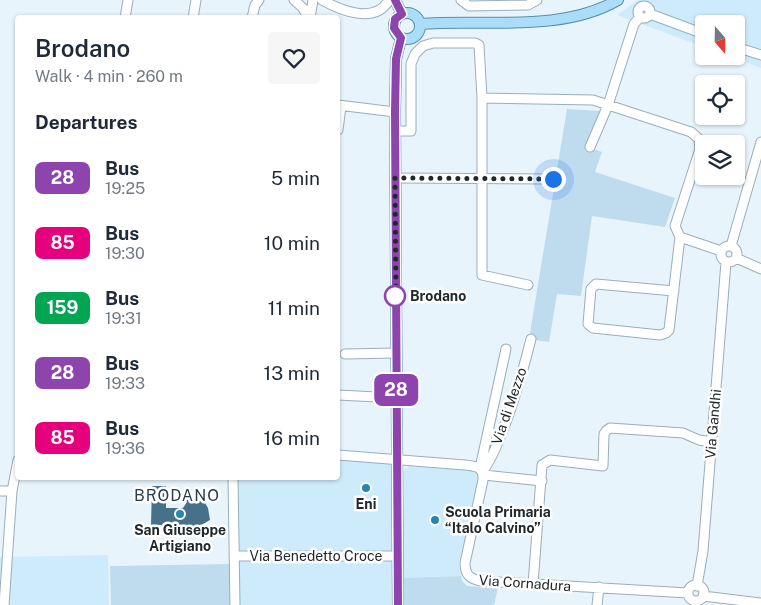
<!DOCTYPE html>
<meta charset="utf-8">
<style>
:root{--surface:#fff;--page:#f6f6f7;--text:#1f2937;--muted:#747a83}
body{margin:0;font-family:"Public Sans",sans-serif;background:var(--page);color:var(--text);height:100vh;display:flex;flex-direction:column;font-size:19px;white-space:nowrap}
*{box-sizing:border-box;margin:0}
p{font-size:16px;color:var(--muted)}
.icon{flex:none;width:28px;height:28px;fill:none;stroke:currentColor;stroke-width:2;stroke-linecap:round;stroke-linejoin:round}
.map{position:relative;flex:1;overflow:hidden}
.panel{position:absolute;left:15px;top:15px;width:325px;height:465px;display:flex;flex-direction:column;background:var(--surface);border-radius:5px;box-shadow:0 1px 4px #0004}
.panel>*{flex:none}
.badge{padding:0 10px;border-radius:8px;font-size:18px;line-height:32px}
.needle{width:32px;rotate:160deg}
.buttons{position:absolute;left:695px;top:15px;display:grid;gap:10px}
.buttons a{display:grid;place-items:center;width:50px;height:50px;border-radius:5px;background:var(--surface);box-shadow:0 1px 4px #0004;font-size:25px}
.you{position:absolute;width:25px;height:25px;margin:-12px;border:4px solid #fff;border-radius:50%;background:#1a73e8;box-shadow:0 0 0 8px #1a73e833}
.map>.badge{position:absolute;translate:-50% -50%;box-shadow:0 0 0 2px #fff}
h2{padding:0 20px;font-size:19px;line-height:45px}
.round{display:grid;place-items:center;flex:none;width:52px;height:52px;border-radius:5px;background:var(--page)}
.overview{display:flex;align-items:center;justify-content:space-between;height:85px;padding:0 20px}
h1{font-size:24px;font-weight:600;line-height:38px}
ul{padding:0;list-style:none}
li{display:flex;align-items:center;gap:15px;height:65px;padding:0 20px}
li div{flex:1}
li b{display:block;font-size:19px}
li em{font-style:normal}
li .badge{min-width:55px;font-weight:700;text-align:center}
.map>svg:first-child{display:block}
.built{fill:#ceebfc}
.green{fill:#bedcee}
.building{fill:#467189}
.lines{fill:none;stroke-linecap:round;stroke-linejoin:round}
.minor-casing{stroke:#9aaeba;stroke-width:11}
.major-casing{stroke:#568fad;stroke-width:12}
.minor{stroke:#fff;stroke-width:9}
.major{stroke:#abddf8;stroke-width:10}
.line-casing{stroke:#fff;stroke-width:11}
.line{stroke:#8e44ad;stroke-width:8}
.walk{stroke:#20282c;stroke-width:5;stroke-dasharray:0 9}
.stop-dot{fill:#fff;stroke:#8e44ad;stroke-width:2.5}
.poi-dot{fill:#2785b1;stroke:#fff;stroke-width:2}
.labels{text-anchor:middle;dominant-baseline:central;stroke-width:5;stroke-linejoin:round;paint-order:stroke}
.stop-label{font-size:14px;font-weight:bold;fill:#20282c;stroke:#fff;text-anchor:start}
.street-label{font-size:14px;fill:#20282c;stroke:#fff}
.poi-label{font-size:14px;font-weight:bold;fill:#20282c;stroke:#fff}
.quarter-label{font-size:16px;letter-spacing:1px;fill:#2a3c45;stroke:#fff}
</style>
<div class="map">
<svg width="761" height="605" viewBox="0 0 761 605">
<rect width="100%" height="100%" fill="#e8f4fc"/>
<path class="built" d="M 638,0 L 761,0 L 761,68 L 729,56 L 736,56 L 736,24 L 704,24 L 704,47 L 617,15 Z
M 338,458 L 397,461 L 398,605 L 232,605 L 230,478 L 338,478 Z
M 410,466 L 476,471 L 479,474 L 480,477 L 459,564 L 461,576 L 401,578 L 401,472 Z
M 108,555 L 109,605 L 0,605 L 0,557 Z"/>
<path class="green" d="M 567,109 L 601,111 L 587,147 L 602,152 L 595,172 L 675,198 L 665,227 L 592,216 L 581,296 L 557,294 L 549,342 L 529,339 Z
M 230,564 L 231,605 L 111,605 L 110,566 Z
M 461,576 L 462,581 L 467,586 L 498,588 L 494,605 L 401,605 L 401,578 Z"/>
<path class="building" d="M 152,486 L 166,486 L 166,508 L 183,508 L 187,502 L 184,496 L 193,496 L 194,499 L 205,503 L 208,508 L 210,520 L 189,532 L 186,531 L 186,525 L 151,525 Z"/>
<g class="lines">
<g class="minor-casing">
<path id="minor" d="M 294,0 L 303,8 L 308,18
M 322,0 C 340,10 375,25 389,0
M 461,0 L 469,6 L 528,5 L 537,0
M638 12a6 6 0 1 1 12 0a6 6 0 1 1-12 0Z
M 650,14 L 704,34
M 125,18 L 128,0
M 193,18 L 196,0
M 252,18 L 255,5 L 259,0
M 310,18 L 313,0
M 736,47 L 761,55
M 482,98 L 593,100 L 691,132 L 699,139 L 700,149 L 675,226 L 680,237 L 721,251
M 338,105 L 395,112
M 338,130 L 341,106
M 395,131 L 411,131 L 411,64 L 415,54 L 423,46 L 433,43 L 475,43 L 479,45 L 482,98 L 482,275 L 528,285
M 590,147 L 608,105 L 634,24 L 640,17
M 395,178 L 553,179
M721 254a8 8 0 1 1 16 0a8 8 0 1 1-16 0Z
M 731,246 L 761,142
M 736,258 L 761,269
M 674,291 L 596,284 L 591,289 L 588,324 L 593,328 L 660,335 L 666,333 L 669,330 L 680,237
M 345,354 L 396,353
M 338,395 L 396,398
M 338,455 L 465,465 C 476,466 484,467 483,480 L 465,563 C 465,575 470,579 481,581 L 688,593
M 480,468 L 506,349
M 483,471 C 503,442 522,375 531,339
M 484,475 L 542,481
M 233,478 L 235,605
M 0,491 L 12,491
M 234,556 L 397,556
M 533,584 L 542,465 L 550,460 L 603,466 L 604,434 L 606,431 L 610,428 L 683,433 L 699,440 L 712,442
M688 593a8 8 0 1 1 16 0a8 8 0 1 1-16 0Z
M 697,586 L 703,551 L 726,262
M 703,596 L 761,603
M 4,605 L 12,491 L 18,460
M 597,605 L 599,587"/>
</g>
<g class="major-casing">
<path id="major" d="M 395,0 L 402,14
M394 26a13 13 0 1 1 26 0a13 13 0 1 1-26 0Z
M 420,24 C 485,19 561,33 618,0
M 398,605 L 395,112 L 396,59 L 401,38"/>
</g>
<use href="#minor" class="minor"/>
<use href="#major" class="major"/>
</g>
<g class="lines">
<g class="line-casing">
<path id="line" d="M 395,0 L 402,14 L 395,19 L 394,28 L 401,38 L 396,59 L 395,112 L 398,605"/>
</g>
<use href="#line" class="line"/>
<path class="walk" d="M 395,296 L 396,300 L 395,178 L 553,179"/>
</g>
<circle class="stop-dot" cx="395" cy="296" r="10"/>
<g class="poi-dot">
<circle cx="366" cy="488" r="5"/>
<circle cx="180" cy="514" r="5"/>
<circle cx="435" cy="520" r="5"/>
</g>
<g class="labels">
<g class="stop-label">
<text x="410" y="296">Brodano</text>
</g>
<g class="street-label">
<text transform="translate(509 406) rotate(-71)">Via di Mezzo</text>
<text transform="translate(713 424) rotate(-85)">Via Gandhi</text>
<text x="316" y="556">Via Benedetto Croce</text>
<text transform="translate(525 583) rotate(4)">Via Cornadura</text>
</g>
<g class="poi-label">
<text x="366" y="504">Eni</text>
<text x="445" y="512" text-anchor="start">Scuola Primaria<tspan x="445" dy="16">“Italo Calvino”</tspan></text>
<text x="180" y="530">San Giuseppe<tspan x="180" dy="16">Artigiano</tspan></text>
</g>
<g class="quarter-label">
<text x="177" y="495">BRODANO</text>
</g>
</g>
</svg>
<div class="buttons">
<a><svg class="needle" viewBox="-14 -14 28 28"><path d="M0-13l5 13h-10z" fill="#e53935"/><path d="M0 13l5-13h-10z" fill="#747a83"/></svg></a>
<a><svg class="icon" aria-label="locate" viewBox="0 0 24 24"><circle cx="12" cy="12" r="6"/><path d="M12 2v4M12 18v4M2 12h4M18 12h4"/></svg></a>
<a><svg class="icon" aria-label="layers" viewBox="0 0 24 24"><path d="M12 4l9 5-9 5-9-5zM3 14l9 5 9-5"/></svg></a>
</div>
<div class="you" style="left:553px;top:179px"></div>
<b class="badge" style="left:396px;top:390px;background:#8e44ad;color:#fff">28</b>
<section class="panel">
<div class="overview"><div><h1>Brodano</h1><p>Walk · 4 min · 260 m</p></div><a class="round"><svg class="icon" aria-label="heart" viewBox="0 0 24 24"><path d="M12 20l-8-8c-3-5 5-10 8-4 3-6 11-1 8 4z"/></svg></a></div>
<h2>Departures</h2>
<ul>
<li><span class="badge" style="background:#8e44ad;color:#fff">28</span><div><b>Bus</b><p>19:25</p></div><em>5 min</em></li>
<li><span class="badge" style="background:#e6007e;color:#fff">85</span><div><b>Bus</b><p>19:30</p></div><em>10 min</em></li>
<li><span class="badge" style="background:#00a651;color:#fff">159</span><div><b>Bus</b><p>19:31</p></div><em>11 min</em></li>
<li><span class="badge" style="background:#8e44ad;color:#fff">28</span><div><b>Bus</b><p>19:33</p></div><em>13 min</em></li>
<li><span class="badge" style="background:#e6007e;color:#fff">85</span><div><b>Bus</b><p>19:36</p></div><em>16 min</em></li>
</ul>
</section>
</div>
